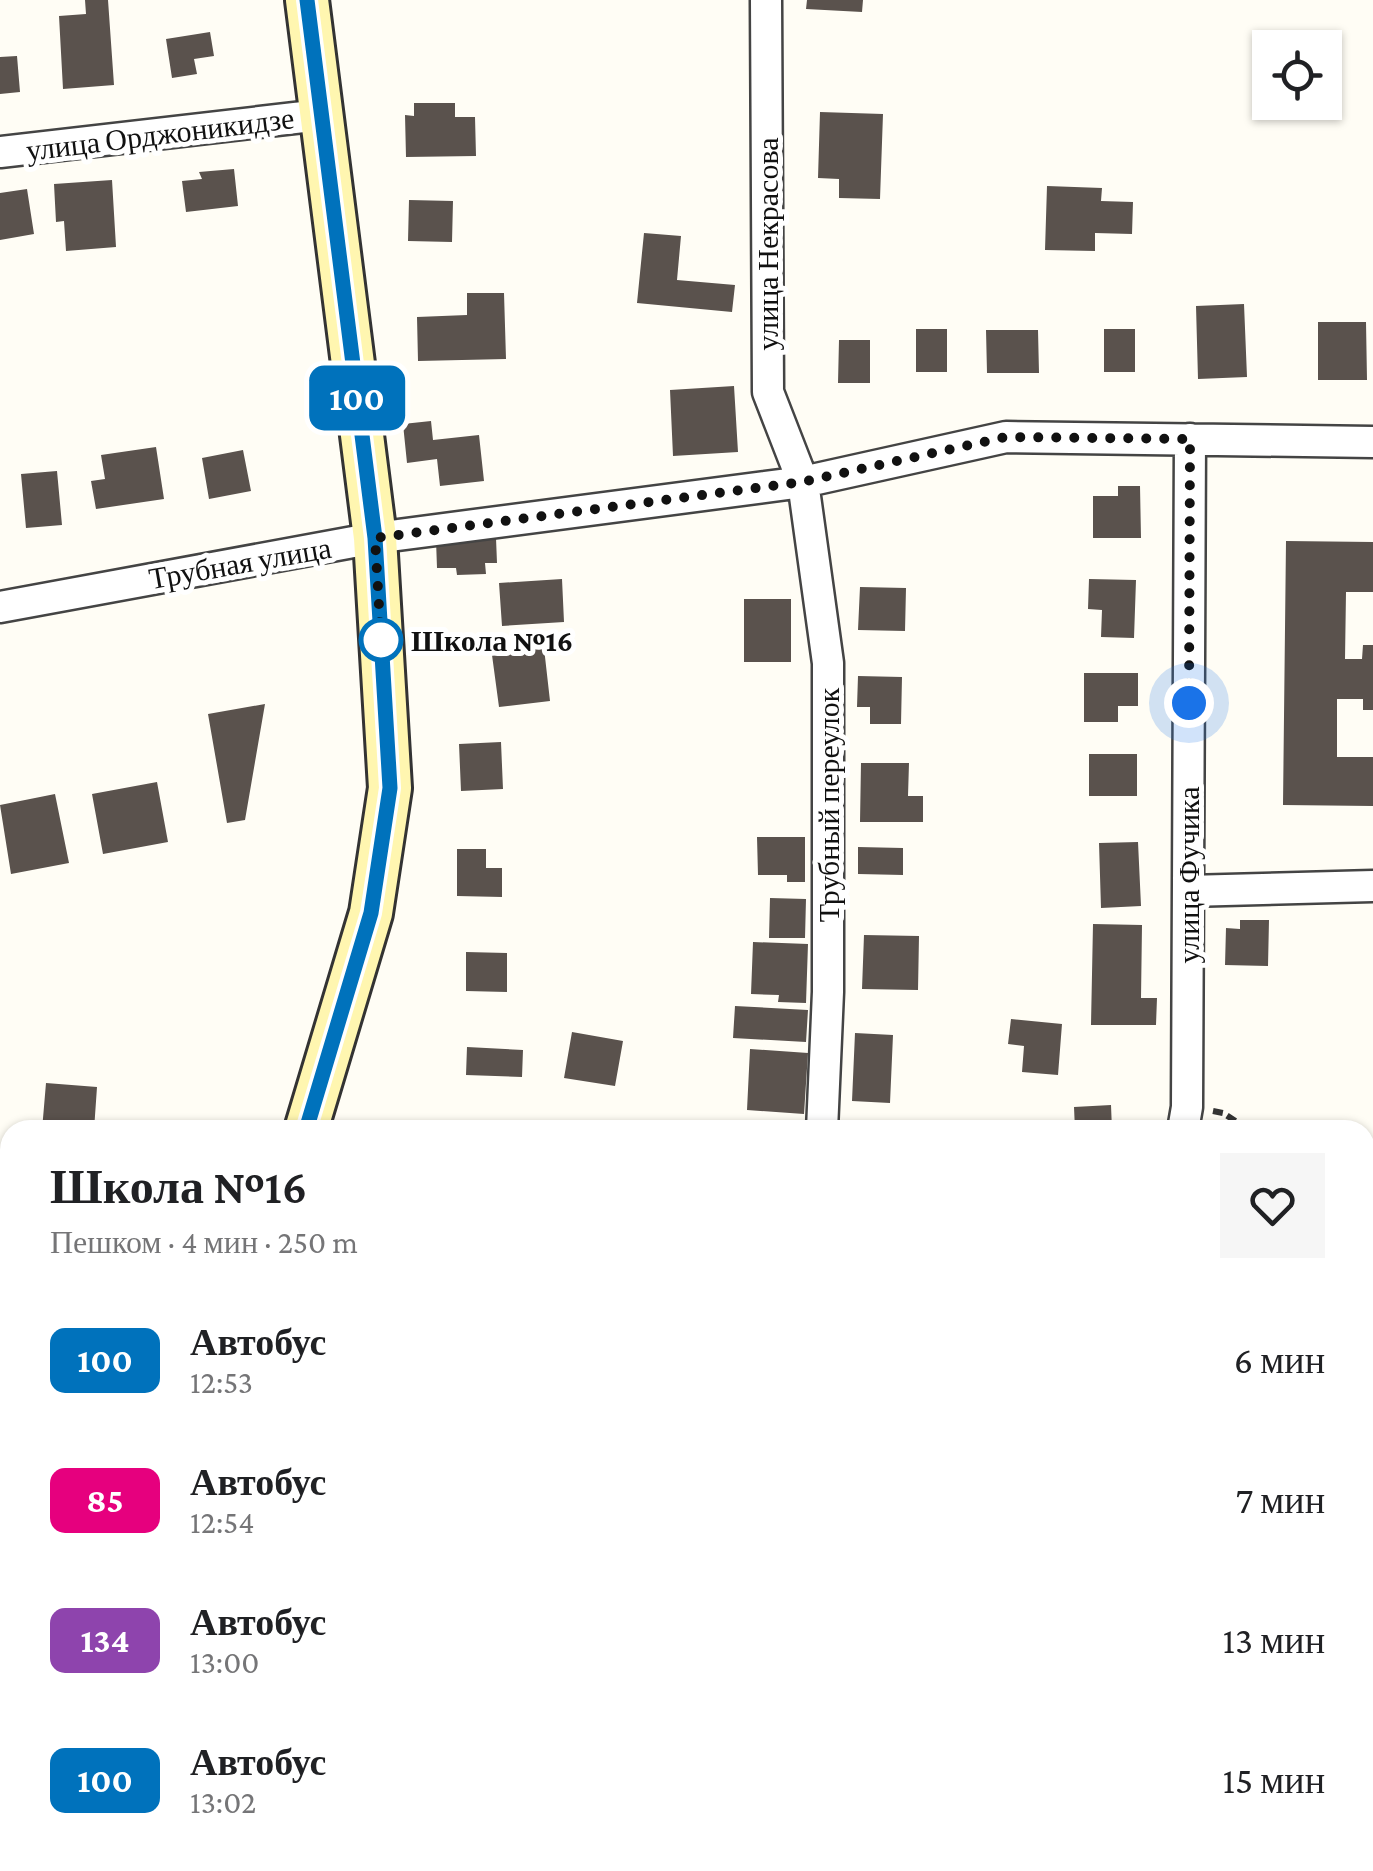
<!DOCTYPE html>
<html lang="ru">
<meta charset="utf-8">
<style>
:root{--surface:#fff;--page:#f6f6f6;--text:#202124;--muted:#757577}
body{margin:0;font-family:"Crimson Pro",serif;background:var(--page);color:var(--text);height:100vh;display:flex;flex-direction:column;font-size:38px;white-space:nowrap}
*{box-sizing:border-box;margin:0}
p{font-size:32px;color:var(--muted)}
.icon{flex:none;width:55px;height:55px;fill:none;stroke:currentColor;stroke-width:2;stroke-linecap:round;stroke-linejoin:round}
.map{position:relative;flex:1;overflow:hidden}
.side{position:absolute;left:0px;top:1120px;width:1375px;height:752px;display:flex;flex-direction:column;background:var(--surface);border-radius:30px 30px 0 0;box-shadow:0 2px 8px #0004}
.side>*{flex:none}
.badge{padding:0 20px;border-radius:15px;font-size:35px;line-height:65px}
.fabs{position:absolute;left:1252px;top:30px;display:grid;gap:20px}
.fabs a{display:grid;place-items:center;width:90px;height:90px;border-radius:0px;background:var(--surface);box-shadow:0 2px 8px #0004;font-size:50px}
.you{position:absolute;width:50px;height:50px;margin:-25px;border:8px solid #fff;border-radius:50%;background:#1a73e8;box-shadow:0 0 0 15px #1a73e833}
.map>.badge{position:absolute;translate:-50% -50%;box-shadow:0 0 0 5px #fff}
.round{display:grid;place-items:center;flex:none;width:105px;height:105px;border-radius:0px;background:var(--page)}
.summary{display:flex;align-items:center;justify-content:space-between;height:170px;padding:0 50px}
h1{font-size:48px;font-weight:600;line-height:75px}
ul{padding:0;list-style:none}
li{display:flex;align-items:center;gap:30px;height:140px;padding:0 50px}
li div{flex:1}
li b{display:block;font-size:38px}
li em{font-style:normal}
li .badge{min-width:110px;font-weight:700;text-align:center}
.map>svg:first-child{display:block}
.building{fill:#5a524d}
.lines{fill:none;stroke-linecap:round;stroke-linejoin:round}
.lane-casing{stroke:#444;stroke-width:20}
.street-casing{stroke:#444;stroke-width:35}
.secondary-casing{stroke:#333;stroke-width:48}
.path{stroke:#333;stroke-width:6;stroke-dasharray:10 5;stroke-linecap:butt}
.lane{stroke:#fff;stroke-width:15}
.street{stroke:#fff;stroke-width:30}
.secondary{stroke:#fff6b0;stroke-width:42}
.line-casing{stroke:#fff;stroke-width:22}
.line{stroke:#0072bc;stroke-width:15}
.walk{stroke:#111;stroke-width:10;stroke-dasharray:0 18}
.stop-dot{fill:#fff;stroke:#0072bc;stroke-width:5}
.labels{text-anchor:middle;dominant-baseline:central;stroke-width:10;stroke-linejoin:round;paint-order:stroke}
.street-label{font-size:30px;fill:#111;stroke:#fff}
.stop-label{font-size:30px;font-weight:bold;fill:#111;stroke:#fff;text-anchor:start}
</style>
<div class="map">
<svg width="1373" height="1871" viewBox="0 0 1373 1871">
<rect width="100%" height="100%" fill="#fffdf5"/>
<path class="building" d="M 85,0 L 108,0 L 114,85 L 63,89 L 59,16 L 86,14 Z
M 807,0 L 863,0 L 862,12 L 806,9 Z
M 210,32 L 214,56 L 194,59 L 197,74 L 172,78 L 166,39 Z
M 17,56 L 20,92 L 0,94 L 0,57 Z
M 414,103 L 455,103 L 455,117 L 475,117 L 476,156 L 406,157 L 405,115 L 414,116 Z
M 820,112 L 883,114 L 880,199 L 839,198 L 839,179 L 818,178 Z
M 234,169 L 238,206 L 186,212 L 182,181 L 202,179 L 199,172 Z
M 112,180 L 116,247 L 66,251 L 64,221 L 56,222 L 54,184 Z
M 1047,186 L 1102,188 L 1101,201 L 1133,202 L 1132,234 L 1095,233 L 1095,251 L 1045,250 Z
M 27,189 L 34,234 L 0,240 L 0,193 Z
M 409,200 L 453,201 L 452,242 L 408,241 Z
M 644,233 L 681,236 L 677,280 L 735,285 L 732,312 L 637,303 Z
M 467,293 L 504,293 L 506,359 L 418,361 L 417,317 L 467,315 Z
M 1244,304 L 1247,377 L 1198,379 L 1196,306 Z
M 1318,322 L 1366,322 L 1367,380 L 1318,380 Z
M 916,329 L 947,329 L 947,372 L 916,372 Z
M 1104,329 L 1135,329 L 1135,372 L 1104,372 Z
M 986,330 L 1038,330 L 1039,373 L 987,373 Z
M 839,340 L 870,340 L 870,383 L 838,383 Z
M 734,386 L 738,452 L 673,456 L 670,390 Z
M 431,421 L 433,440 L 479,435 L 484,481 L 440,486 L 437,459 L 407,463 L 403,424 Z
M 156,447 L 164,499 L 96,509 L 91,481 L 105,479 L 101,455 Z
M 243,450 L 251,491 L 209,499 L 202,458 Z
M 57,471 L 62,525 L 26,528 L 21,474 Z
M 1118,486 L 1140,486 L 1141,538 L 1093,538 L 1093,496 L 1118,496 Z
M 496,538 L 497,563 L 485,563 L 486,574 L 457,575 L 456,568 L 437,568 L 436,540 Z
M 1286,541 L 1373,542 L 1373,592 L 1346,592 L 1345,659 L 1362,659 L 1363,645 L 1373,645 L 1373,710 L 1363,710 L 1363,699 L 1337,699 L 1337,757 L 1373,757 L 1373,806 L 1283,805 Z
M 562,579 L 564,622 L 502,626 L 499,583 Z
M 1089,579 L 1136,580 L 1134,638 L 1101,637 L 1102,610 L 1088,609 Z
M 860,587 L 906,588 L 905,631 L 858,630 Z
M 744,599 L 791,599 L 791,662 L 744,662 Z
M 544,648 L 550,701 L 499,707 L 492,655 Z
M 1084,673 L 1138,673 L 1138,706 L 1118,706 L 1118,722 L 1084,722 Z
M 858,676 L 902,677 L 901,724 L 870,724 L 870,707 L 857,707 Z
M 265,704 L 245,820 L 227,823 L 208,714 Z
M 501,742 L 503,789 L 461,791 L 459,744 Z
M 1089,754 L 1137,754 L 1137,796 L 1089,796 Z
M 861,763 L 909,763 L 908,796 L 923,796 L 923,822 L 860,822 Z
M 157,782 L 168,842 L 103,854 L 92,794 Z
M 55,794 L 69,863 L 11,874 L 0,805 Z
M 757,837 L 805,837 L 805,882 L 787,882 L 787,875 L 758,875 Z
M 1138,842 L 1141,906 L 1101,908 L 1099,843 Z
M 858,847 L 903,848 L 903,875 L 858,874 Z
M 457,849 L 486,849 L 486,868 L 502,868 L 502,897 L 457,896 Z
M 770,898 L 806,899 L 805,938 L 769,938 Z
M 1240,920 L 1269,920 L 1268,966 L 1225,965 L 1226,928 L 1240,929 Z
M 1093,924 L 1142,925 L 1141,998 L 1157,998 L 1156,1025 L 1091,1025 Z
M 864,935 L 919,936 L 918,990 L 862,989 Z
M 753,942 L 808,944 L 806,1003 L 778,1002 L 779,995 L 751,994 Z
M 466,952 L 507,953 L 507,992 L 466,991 Z
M 735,1006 L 808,1010 L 806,1042 L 733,1038 Z
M 1011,1019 L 1062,1024 L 1058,1075 L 1022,1072 L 1024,1046 L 1008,1044 Z
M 572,1032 L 623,1041 L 615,1086 L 564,1078 Z
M 855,1033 L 893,1035 L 890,1103 L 852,1101 Z
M 467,1047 L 523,1050 L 522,1077 L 466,1075 Z
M 750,1049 L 808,1053 L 804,1114 L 747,1110 Z
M 46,1083 L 97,1087 L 94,1130 L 42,1130 Z
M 1111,1105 L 1112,1130 L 1075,1130 L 1074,1107 Z
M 9,1199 L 10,1199 L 10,1289 L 0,1286 L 0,1232 Z
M 0,1372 L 10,1374 L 10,1445 L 0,1443 Z
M 0,1484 L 10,1487 L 10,1533 L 0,1530 Z"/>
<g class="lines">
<g class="lane-casing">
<path id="lane" d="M 1365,1351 L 1373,1348"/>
</g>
<g class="street-casing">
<path id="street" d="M 766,0 L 768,392 L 803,482 L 828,663 L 828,992 L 822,1130
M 0,152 L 321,115
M 0,607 L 375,538 L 803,482 L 1006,437 L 1373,442
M 1188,891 L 1373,886
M 1183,1130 L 1187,1107 L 1190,439
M 0,1668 L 10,1672
M 688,1871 L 693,1862"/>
</g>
<g class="secondary-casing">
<path id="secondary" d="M 306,1130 L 371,913 L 390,788 L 375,538 L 307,0
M 85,1871 L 88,1862"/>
</g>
<path class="path" d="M 1213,1111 L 1223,1113 L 1249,1130"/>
<use href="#lane" class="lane"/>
<use href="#street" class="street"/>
<use href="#secondary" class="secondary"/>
</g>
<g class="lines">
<g class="line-casing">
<path id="line" d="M 306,1130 L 371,913 L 390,788 L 375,538 L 307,0"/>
</g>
<use href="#line" class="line"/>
<path class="walk" d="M 381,640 L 375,538 L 802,482 L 1006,437 L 1190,439 L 1189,703"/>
</g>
<circle class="stop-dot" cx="381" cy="640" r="20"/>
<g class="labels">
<g class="street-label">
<text transform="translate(160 134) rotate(-7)">улица Орджоникидзе</text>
<text transform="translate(767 244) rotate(-90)">улица Некрасова</text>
<text transform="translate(240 563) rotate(-10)">Трубная улица</text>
<text transform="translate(828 805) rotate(-90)">Трубный переулок</text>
<text transform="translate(1188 875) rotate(-90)">улица Фучика</text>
</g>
<g class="stop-label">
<text x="411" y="640">Школа №16</text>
</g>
</g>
</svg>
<div class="fabs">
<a><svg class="icon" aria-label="locate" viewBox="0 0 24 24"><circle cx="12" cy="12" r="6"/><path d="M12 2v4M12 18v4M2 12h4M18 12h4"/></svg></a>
</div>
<div class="you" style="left:1189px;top:703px"></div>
<b class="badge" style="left:357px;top:398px;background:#0072bc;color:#fff">100</b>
<section class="side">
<div class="summary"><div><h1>Школа №16</h1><p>Пешком · 4 мин · 250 m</p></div><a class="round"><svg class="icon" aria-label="heart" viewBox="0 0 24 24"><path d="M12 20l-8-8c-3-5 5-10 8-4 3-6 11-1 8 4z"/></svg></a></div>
<ul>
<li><span class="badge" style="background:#0072bc;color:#fff">100</span><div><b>Автобус</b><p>12:53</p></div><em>6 мин</em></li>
<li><span class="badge" style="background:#e6007e;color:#fff">85</span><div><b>Автобус</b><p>12:54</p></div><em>7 мин</em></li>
<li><span class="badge" style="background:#8e44ad;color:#fff">134</span><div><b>Автобус</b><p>13:00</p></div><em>13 мин</em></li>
<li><span class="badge" style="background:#0072bc;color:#fff">100</span><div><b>Автобус</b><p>13:02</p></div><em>15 мин</em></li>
</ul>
</section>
</div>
